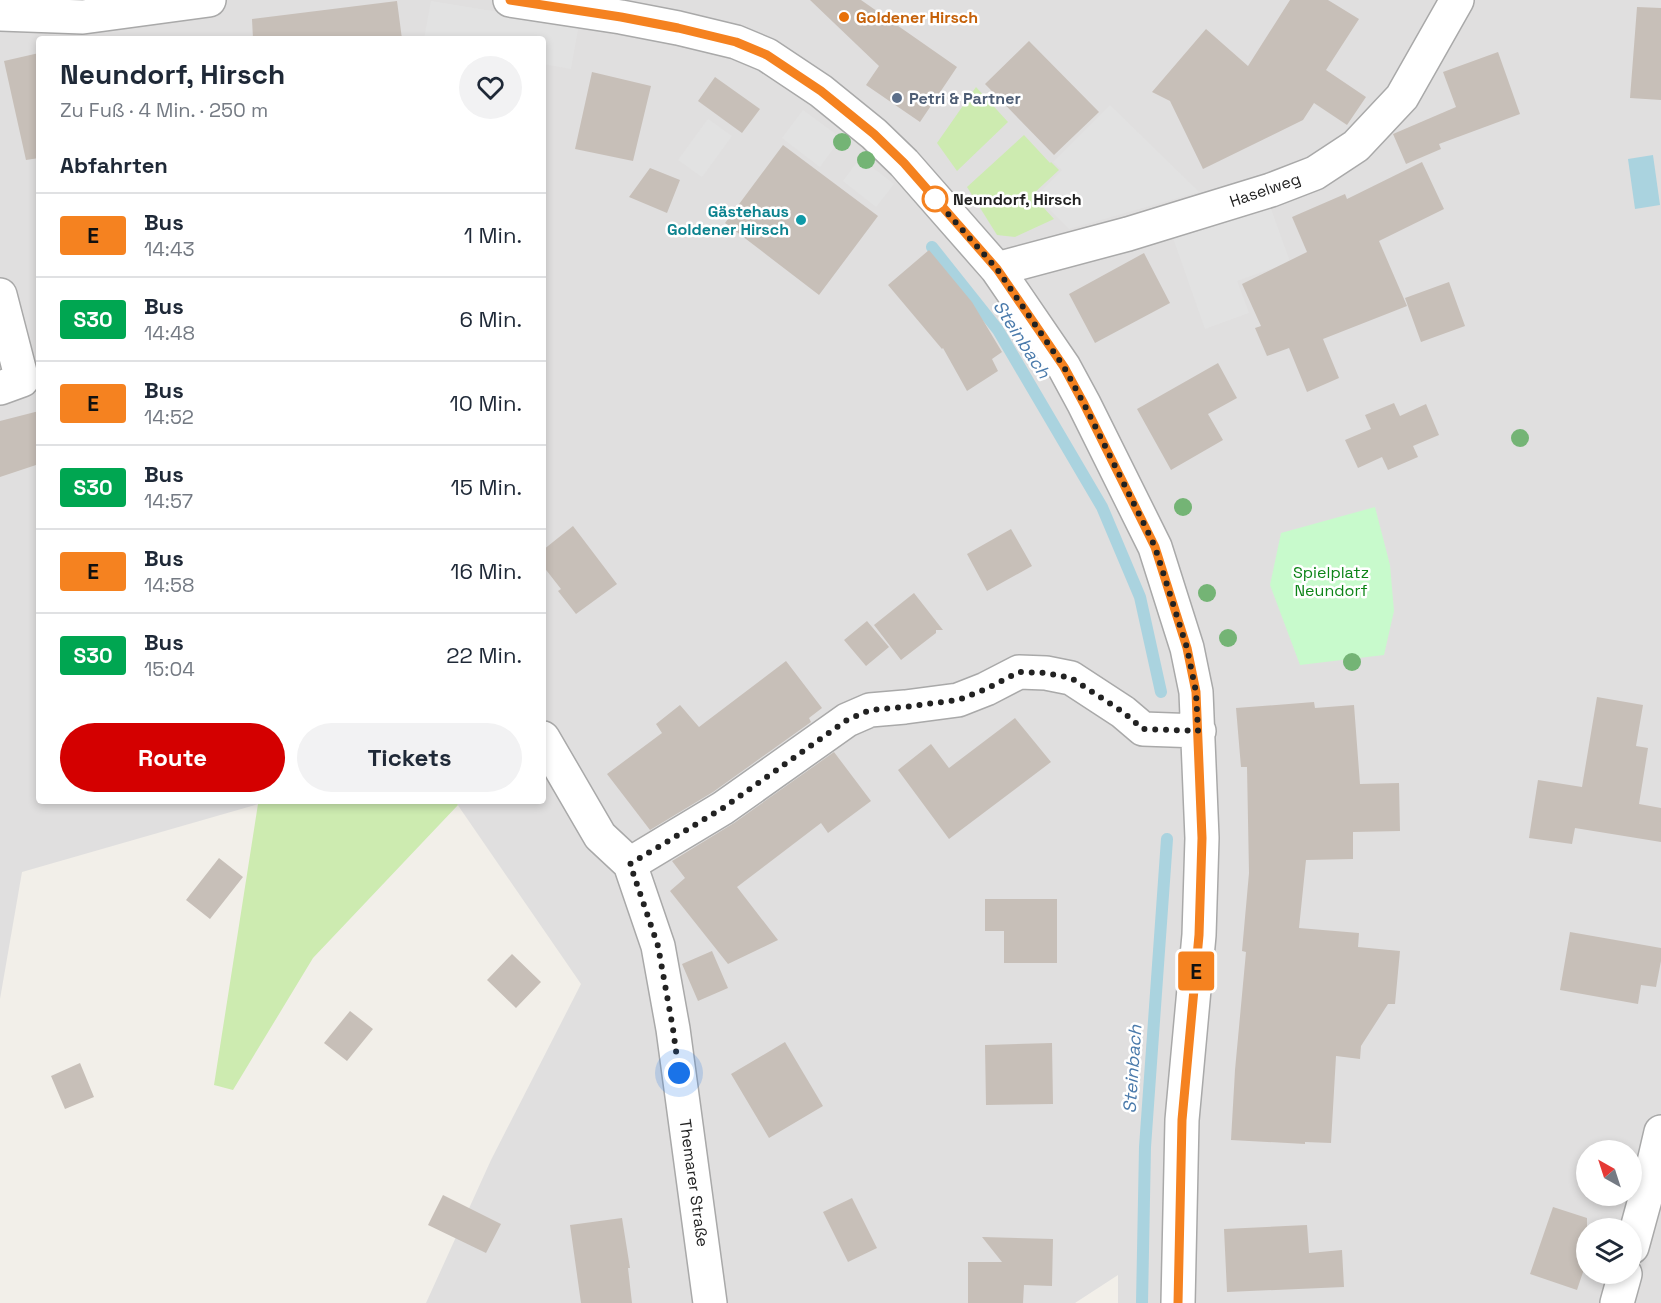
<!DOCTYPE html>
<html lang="de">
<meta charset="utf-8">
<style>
:root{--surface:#fff;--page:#f2f2f3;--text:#1f2937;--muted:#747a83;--line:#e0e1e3;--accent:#d40000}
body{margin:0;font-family:"Space Grotesk",sans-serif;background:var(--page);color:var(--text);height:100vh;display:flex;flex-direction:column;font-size:22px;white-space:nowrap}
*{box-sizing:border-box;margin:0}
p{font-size:20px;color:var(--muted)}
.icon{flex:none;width:33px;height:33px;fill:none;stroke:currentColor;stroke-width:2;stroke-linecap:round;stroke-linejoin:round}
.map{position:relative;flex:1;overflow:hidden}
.panel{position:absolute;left:36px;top:36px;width:510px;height:768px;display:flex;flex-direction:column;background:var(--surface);border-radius:6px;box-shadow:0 3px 9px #0003}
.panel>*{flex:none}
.badge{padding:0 12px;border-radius:4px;font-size:21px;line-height:39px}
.needle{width:39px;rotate:321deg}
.controls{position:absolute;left:1576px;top:1140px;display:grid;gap:12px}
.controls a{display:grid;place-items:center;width:66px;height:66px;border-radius:50%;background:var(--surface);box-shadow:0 3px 9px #0003;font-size:30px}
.you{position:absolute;width:30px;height:30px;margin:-15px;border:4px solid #fff;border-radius:50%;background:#1a73e8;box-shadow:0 0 0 9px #1a73e833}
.map>.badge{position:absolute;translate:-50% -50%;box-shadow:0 0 0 3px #fff}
h2{padding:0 24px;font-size:22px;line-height:54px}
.round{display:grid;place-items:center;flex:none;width:63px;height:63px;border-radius:32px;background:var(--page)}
.headline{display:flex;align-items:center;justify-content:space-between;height:102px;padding:0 24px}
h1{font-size:28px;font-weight:700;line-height:45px}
.button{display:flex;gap:12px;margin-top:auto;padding:12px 24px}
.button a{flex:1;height:69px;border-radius:36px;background:var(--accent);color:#fff;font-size:24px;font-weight:700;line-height:69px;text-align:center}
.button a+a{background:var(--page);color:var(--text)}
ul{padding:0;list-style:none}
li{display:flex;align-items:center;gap:18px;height:84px;padding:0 24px;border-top:2px solid var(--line)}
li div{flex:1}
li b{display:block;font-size:22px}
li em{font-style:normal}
li .badge{min-width:66px;font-weight:700;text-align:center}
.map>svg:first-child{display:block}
.residential{fill:#e0dfdf;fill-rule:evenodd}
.grass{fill:#cdebb0}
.park{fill:#c8facc}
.parking{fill:#e2e2e2}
.water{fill:#aad3df}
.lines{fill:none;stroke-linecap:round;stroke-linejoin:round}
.stream{stroke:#aad3df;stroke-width:12}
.building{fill:#c7bfb8}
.street-casing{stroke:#a9a9a9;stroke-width:36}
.street{stroke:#fff;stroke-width:33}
.tree{fill:#74b475}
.line-casing{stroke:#fff;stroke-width:14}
.line{stroke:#f58220;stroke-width:9}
.walk{stroke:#222;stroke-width:6;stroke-dasharray:0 10.8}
.food-dot{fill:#e8710a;stroke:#fff;stroke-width:2}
.service-dot{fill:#5c6f8a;stroke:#fff;stroke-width:2}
.stop-dot{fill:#fff;stroke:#f58220;stroke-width:3}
.culture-dot{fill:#0f9aa8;stroke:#fff;stroke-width:2}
.labels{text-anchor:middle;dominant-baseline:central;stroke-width:5;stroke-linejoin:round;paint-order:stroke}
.food-label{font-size:16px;font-weight:bold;fill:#c56008;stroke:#fff;text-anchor:start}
.service-label{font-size:16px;font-weight:bold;fill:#4e5e75;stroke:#fff;text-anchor:start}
.street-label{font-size:16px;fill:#222;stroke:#fff}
.stop-label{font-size:16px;font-weight:bold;fill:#222;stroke:#fff;text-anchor:start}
.culture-label{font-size:16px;font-weight:bold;fill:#0d838f;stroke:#fff;text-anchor:end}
.park-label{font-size:16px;fill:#0c8416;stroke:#fff}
.water-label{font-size:18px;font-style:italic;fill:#4a7aab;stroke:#fff}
</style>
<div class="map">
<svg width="1661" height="1303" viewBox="0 0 1661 1303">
<rect width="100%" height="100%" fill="#f2efe9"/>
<path class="residential" d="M 0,0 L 1661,0 L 1661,1303 L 1118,1303 L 1118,1275 L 1075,1303 L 426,1303 L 491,1160 L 581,984 L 455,801 L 543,801 L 543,39 L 39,39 L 39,801 L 269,801 L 22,872 L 0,999 ZM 1587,1150 L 1632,1150 L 1632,1196 L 1587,1196 ZM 1587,1228 L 1632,1228 L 1632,1274 L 1587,1274 Z"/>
<path class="grass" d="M 976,87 L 1008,122 L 957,171 L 937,143 Z
M 1024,135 L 1050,163 L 1051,162 L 1059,170 L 1032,195 L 1054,219 L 1015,237 L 997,235 L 967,187 Z
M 269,801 L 455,801 L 458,805 L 313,958 L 233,1090 L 214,1085 L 258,804 Z"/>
<path class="park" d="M 1375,507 L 1390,565 L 1394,611 L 1384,655 L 1300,665 L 1270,585 L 1281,533 Z"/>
<path class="parking" d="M 431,1 L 579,25 L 571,69 L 543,64 L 543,39 L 424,39 Z
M 1110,105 L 1199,192 L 1069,229 L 1036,196 L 1062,170 L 1053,162 Z
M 803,110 L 841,138 L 820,167 L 782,138 Z
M 708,119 L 732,136 L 702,177 L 678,160 Z
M 860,158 L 894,184 L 876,207 L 843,181 Z
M 1268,200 L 1290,262 L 1237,281 L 1249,313 L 1205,329 L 1172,235 Z"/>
<path class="water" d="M 1653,155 L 1660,205 L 1635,209 L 1628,159 Z"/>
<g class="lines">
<path class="stream" d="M 932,247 L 998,330 L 1102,507 L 1140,597 L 1161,692
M 1142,1303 L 1145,1147 L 1167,839"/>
</g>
<path class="building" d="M 810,0 L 861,0 L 957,67 L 920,122 L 866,85 L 879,66 Z
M 1290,0 L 1328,0 L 1359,19 L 1326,70 L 1366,97 L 1347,125 L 1314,103 L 1303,120 L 1203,169 L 1170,101 L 1152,92 L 1206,29 L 1248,66 Z
M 397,1 L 402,39 L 253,39 L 252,19 Z
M 1637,7 L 1661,8 L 1661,100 L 1630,98 Z
M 1029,41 L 1099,112 L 1054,155 L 985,84 Z
M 1498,52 L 1520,114 L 1439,144 L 1441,149 L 1406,164 L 1393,134 L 1456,107 L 1443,72 Z
M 39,53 L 39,158 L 26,160 L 4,61 Z
M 592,72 L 651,86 L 633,161 L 575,149 Z
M 715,77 L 760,109 L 742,133 L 698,101 Z
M 783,145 L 878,216 L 819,295 L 725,223 Z
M 1422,162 L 1444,209 L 1379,241 L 1407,306 L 1323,339 L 1339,378 L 1307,392 L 1289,348 L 1267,356 L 1255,328 L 1261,326 L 1242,284 L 1307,252 L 1292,217 L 1345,194 L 1347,199 Z
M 650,168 L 680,180 L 667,213 L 629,197 Z
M 929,250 L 972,302 L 1002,352 L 992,359 L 998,371 L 967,391 L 943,348 L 942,349 L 888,285 Z
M 1144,253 L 1170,303 L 1095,343 L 1069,294 Z
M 1449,282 L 1465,326 L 1421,342 L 1405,298 Z
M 1218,363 L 1237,398 L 1208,414 L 1223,440 L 1171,470 L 1137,409 Z
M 1394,403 L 1400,416 L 1426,404 L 1439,435 L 1413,446 L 1418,457 L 1388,470 L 1382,457 L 1358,468 L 1345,440 L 1371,429 L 1365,415 Z
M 39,411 L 39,464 L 0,477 L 0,421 Z
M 573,526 L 617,584 L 576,614 L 558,591 L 561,589 L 543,566 L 543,550 Z
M 1011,529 L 1032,566 L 987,591 L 967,554 Z
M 914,593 L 943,630 L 936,630 L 936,633 L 901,660 L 874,625 Z
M 867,621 L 889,647 L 866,666 L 844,640 Z
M 786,661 L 822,708 L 809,718 L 811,722 L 713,792 L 650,830 L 607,774 L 662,733 L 656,724 L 680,705 L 699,727 Z
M 1597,697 L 1643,705 L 1636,746 L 1648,748 L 1639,804 L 1661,808 L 1661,842 L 1575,828 L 1572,844 L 1529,838 L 1538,780 L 1582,787 Z
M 1314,702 L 1315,708 L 1354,705 L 1360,784 L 1399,783 L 1400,831 L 1353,832 L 1353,859 L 1306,860 L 1299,928 L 1359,933 L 1358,947 L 1400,951 L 1395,1004 L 1388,1004 L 1361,1046 L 1360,1059 L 1336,1056 L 1331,1143 L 1305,1142 L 1305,1144 L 1231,1140 L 1235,1070 L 1246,952 L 1242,951 L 1249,873 L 1247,767 L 1241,767 L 1236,708 Z
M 1015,718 L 1051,762 L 949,839 L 898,770 L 931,744 L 949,768 Z
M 834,752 L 871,801 L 828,833 L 821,823 L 737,887 L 778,940 L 728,964 L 670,891 L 685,878 L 672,861 L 734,823 Z
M 219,858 L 243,877 L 210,919 L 186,900 Z
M 985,899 L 1057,899 L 1057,963 L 1004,963 L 1004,931 L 985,931 Z
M 1570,932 L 1661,948 L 1661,961 L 1656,987 L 1641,985 L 1638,1004 L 1560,990 Z
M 712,951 L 728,988 L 698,1001 L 682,964 Z
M 512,954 L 541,982 L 516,1008 L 487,980 Z
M 350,1011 L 373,1029 L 347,1061 L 324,1043 Z
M 785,1042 L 823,1106 L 769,1138 L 731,1074 Z
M 1052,1043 L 1053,1104 L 986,1105 L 985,1045 Z
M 80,1063 L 94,1097 L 65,1109 L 51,1076 Z
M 443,1195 L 501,1224 L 486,1253 L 428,1225 Z
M 852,1198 L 877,1248 L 848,1262 L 823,1212 Z
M 1553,1207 L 1587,1218 L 1587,1260 L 1577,1290 L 1530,1274 Z
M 622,1218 L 630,1268 L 628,1268 L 632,1303 L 581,1303 L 570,1225 Z
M 1307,1225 L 1309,1253 L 1342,1250 L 1344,1287 L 1227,1292 L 1224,1229 Z
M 982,1237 L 1053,1239 L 1052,1286 L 1024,1285 L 1023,1303 L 968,1303 L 968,1262 L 1002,1262 Z"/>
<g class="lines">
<g class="street-casing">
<path id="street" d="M 510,0 L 621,17 L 678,28 L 736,42 L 767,55 L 821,91 L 874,134 L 904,163 L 997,269 L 1064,367 L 1084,404 L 1155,547 L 1187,648 L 1196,692 L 1202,838 L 1199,935 L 1182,1120 L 1178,1303
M 0,14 L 83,17 L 209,0
M 997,269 L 1128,234 L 1271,190 L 1315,173 L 1356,146 L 1402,97 L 1457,0
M 0,295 L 22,380 L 0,388
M 543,738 L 600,836 L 630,864 L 658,946 L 673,1029 L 710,1303
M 630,864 L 723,808 L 847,720 L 870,710 L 905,707 L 958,700 L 986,689 L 1019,672 L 1046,673 L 1071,678 L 1123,712 L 1143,729 L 1199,731
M 1632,1247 L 1647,1192 L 1661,1132
M 1617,1303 L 1625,1274"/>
</g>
<use href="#street" class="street"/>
</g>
<g class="tree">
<circle cx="842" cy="142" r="9"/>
<circle cx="866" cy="160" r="9"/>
<circle cx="1520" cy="438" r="9"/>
<circle cx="1183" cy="507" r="9"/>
<circle cx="1207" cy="593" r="9"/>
<circle cx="1228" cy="638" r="9"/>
<circle cx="1352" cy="662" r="9"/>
</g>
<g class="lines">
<g class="line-casing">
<path id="line" d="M 510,0 L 621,17 L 678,28 L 736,42 L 767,55 L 821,91 L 874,134 L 904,163 L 997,269 L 1064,367 L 1084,404 L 1155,547 L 1187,648 L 1196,692 L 1202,838 L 1199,935 L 1182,1120 L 1178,1303"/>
</g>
<use href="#line" class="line"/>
<path class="walk" d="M 679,1073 L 673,1029 L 658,946 L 630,864 L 723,808 L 847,720 L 870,710 L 904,707 L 958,700 L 986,689 L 1019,672 L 1046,673 L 1071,678 L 1123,712 L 1143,729 L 1198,731 L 1196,692 L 1187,648 L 1155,547 L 1145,526 L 1084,404 L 1064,367 L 997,269 L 935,199"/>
</g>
<circle class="food-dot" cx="844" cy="17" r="6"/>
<circle class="service-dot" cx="897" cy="98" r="6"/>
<circle class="stop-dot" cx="935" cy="199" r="12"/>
<circle class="culture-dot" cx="801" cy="220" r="6"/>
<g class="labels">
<g class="food-label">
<text x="856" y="17">Goldener Hirsch</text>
</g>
<g class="service-label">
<text x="909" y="98">Petri &amp; Partner</text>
</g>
<g class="street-label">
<text transform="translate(1265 190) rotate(-19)">Haselweg</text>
<text transform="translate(694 1183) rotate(82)">Themarer Straße</text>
</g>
<g class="stop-label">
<text x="953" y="199">Neundorf, Hirsch</text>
</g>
<g class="culture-label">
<text x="789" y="211">Gästehaus<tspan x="789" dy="18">Goldener Hirsch</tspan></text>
</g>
<g class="park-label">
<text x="1331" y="572">Spielplatz<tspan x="1331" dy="18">Neundorf</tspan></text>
</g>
<g class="water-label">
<text transform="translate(1022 339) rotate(57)">Steinbach</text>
<text transform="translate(1132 1069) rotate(-86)">Steinbach</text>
</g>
</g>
</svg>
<div class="controls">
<a><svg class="needle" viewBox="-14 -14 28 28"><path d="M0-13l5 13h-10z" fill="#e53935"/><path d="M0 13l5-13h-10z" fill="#747a83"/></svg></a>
<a><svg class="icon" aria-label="layers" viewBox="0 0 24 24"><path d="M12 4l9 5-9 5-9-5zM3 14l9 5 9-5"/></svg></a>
</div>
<div class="you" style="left:679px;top:1073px"></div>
<b class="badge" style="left:1196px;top:971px;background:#f58220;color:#111">E</b>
<section class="panel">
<div class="headline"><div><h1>Neundorf, Hirsch</h1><p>Zu Fuß · 4 Min. · 250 m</p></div><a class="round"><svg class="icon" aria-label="heart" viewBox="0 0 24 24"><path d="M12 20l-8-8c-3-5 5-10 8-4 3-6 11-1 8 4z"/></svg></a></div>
<h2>Abfahrten</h2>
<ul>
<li><span class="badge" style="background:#f58220;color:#111">E</span><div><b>Bus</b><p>14:43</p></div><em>1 Min.</em></li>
<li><span class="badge" style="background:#00a651;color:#fff">S30</span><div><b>Bus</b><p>14:48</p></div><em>6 Min.</em></li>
<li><span class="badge" style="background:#f58220;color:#111">E</span><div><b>Bus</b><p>14:52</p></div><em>10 Min.</em></li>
<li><span class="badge" style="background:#00a651;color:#fff">S30</span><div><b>Bus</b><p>14:57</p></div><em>15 Min.</em></li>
<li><span class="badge" style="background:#f58220;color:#111">E</span><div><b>Bus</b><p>14:58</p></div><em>16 Min.</em></li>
<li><span class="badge" style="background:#00a651;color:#fff">S30</span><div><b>Bus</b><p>15:04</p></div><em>22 Min.</em></li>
</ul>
<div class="button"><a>Route</a><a>Tickets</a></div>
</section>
</div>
